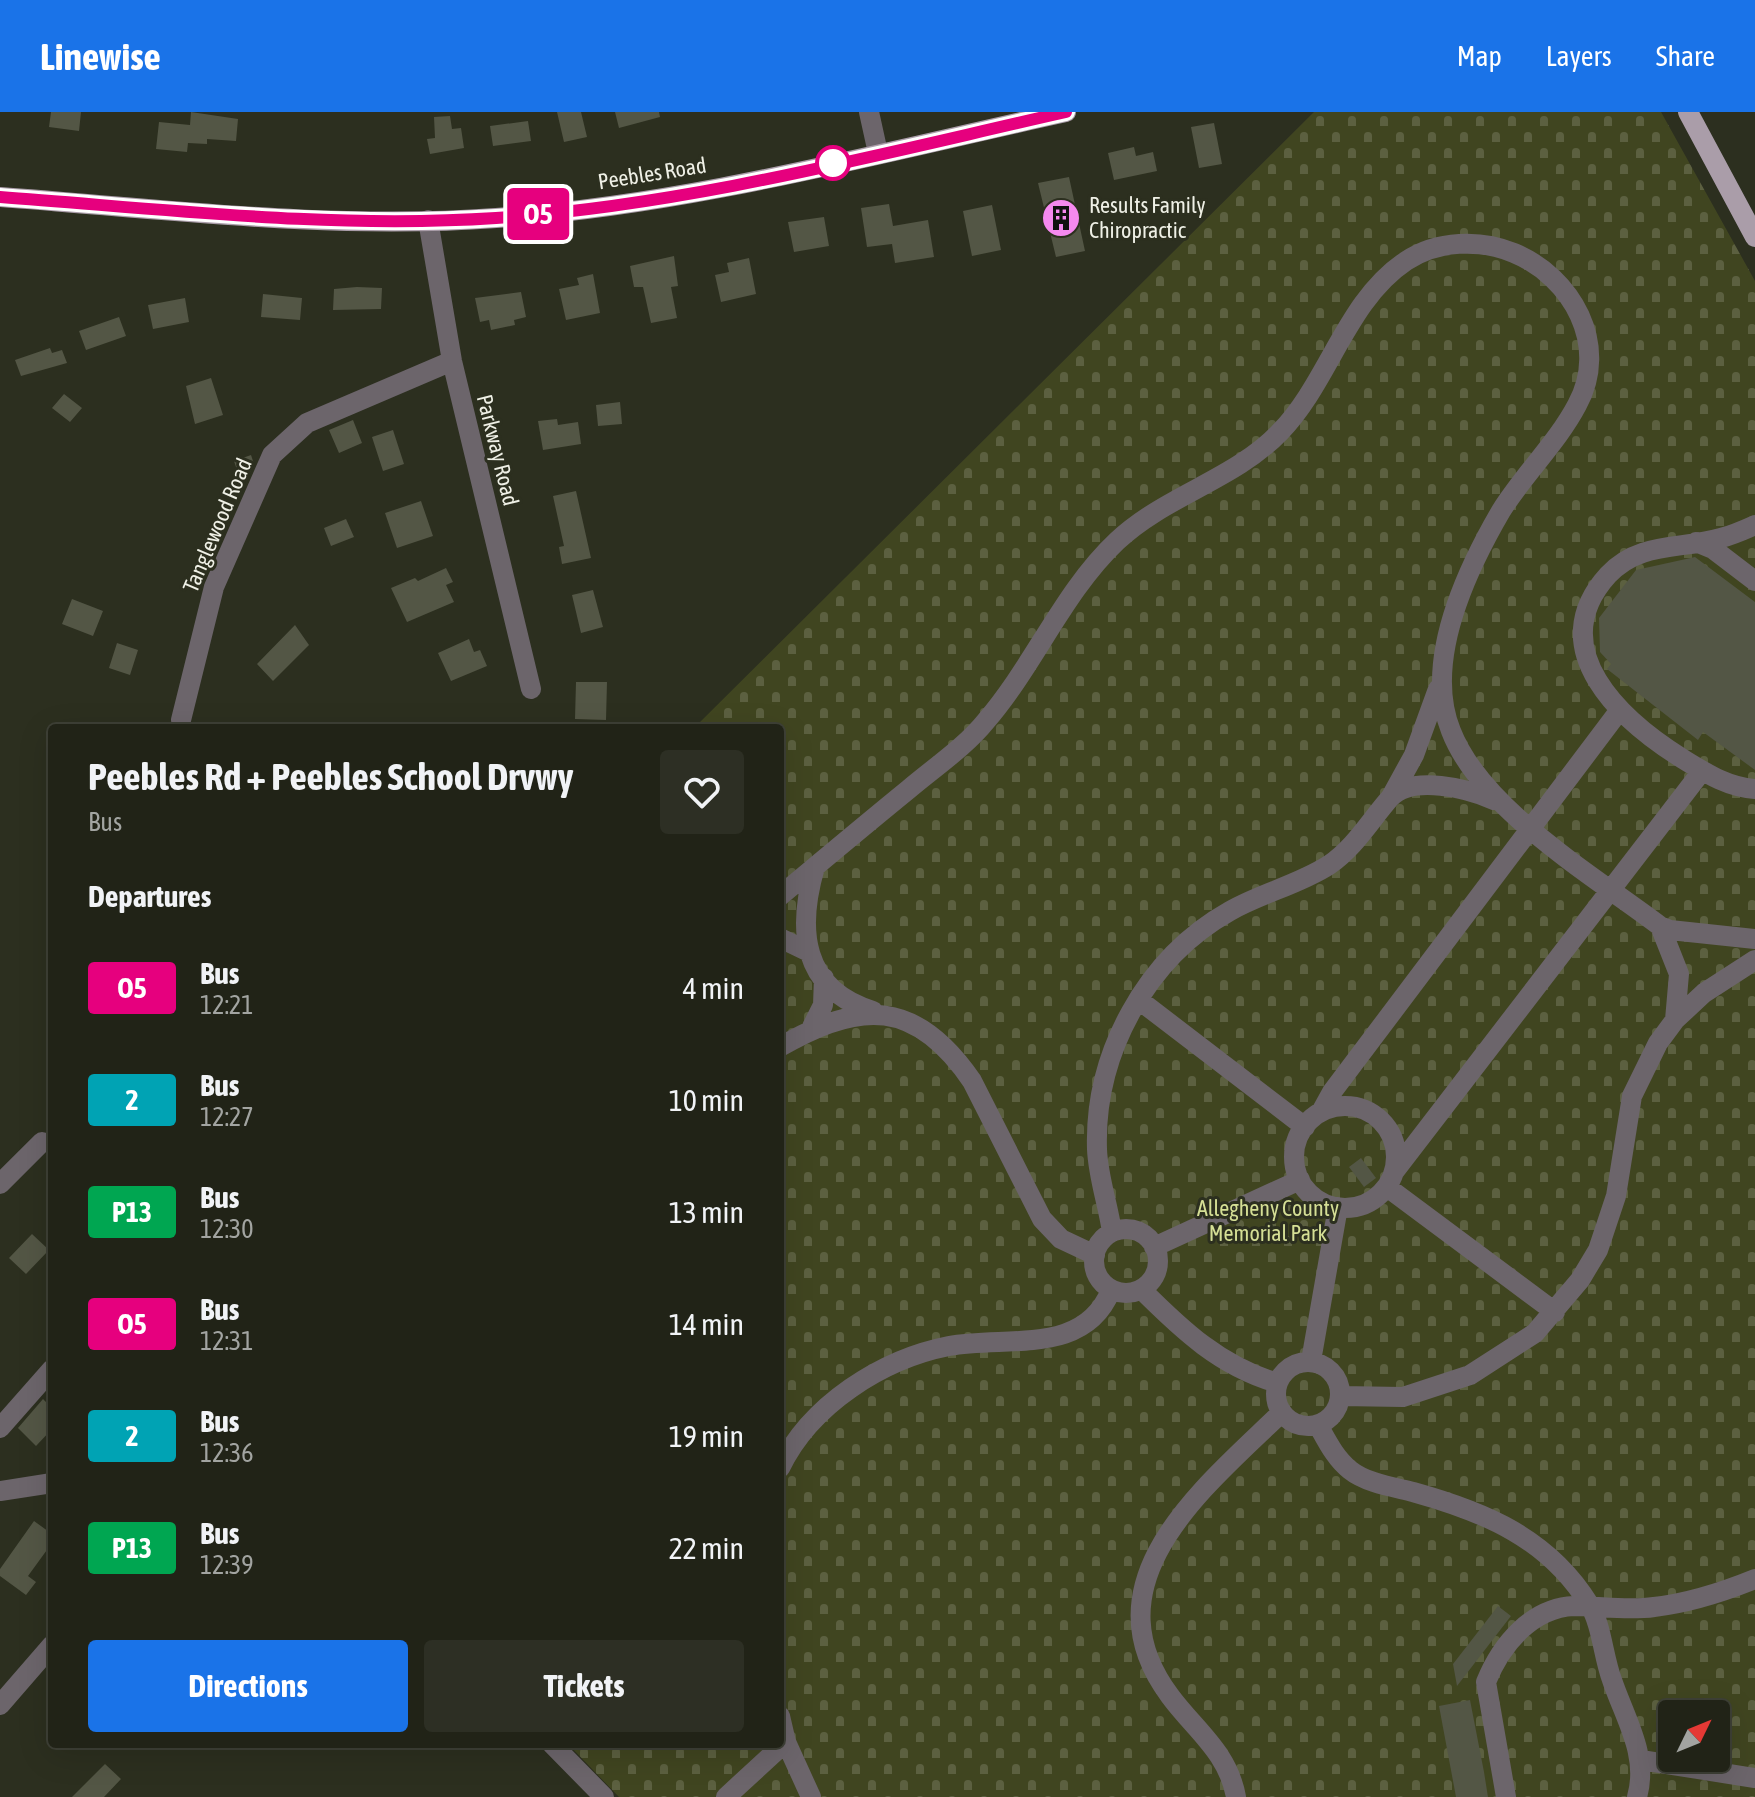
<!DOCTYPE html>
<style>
:root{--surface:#212317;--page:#2d2f24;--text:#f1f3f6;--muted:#a2a4a1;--line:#3e4036;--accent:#1a73e8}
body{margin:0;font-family:"Asap Condensed",sans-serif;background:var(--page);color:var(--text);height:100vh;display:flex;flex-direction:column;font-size:30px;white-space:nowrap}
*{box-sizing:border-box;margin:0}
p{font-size:26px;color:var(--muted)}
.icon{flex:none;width:44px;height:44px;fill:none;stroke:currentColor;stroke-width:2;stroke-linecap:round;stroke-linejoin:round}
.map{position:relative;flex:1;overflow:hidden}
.details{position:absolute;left:48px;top:612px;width:736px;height:1024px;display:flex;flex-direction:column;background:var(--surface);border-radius:8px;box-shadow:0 8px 32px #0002,0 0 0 2px var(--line)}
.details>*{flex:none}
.badge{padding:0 16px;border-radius:6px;font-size:28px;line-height:52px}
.needle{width:52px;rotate:47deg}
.tools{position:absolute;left:1658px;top:1588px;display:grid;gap:16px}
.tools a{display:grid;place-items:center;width:72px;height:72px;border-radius:8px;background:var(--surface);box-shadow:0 8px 32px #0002,0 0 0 2px var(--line);font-size:40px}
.map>.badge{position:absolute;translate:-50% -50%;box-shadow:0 0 0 4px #fff}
h2{padding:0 40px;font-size:30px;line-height:72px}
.round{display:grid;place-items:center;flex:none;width:84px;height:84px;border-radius:8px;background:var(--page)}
.headline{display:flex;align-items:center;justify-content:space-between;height:136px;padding:0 40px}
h1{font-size:38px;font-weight:700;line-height:60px}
.cta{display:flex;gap:16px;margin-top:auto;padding:16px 40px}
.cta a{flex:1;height:92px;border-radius:8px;background:var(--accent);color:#fff;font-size:32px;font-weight:700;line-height:92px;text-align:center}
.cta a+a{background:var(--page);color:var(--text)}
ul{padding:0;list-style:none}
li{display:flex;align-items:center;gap:24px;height:112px;padding:0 40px}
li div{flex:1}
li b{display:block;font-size:30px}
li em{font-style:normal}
li .badge{min-width:88px;font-weight:700;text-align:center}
header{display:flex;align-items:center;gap:48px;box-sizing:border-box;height:112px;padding:0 40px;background:var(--accent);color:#fff}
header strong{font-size:38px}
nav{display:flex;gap:44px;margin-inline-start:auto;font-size:28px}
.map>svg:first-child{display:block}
.cemetery{fill:url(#cemetery-stones);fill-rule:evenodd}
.building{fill:#535645}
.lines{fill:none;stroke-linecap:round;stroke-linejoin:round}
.minor{stroke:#6c656b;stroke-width:20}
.major{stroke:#aa9da9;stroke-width:20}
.line-casing{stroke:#fff;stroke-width:18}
.line{stroke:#e6007e;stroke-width:12}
.stop-dot{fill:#fff;stroke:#e6007e;stroke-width:4}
.labels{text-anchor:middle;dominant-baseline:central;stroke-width:6;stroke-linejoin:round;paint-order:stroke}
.street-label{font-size:22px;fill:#eff0e6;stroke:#2c2f1f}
.poi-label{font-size:22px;fill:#eff0e6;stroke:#2c2f1f;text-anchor:start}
.park-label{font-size:22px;fill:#d5df95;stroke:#2c2f1f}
</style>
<header>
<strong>Linewise</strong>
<nav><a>Map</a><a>Layers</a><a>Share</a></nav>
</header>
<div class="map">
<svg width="1755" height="1685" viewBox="0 0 1755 1685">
<defs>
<pattern id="cemetery-stones" width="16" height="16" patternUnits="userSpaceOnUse" patternTransform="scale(2)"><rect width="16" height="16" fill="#404520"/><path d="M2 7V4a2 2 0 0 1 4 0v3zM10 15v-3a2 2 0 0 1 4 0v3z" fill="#5c6040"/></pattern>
</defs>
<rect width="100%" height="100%" fill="#2c2f1f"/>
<path class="cemetery" d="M 1314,0 L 1661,0 L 1755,169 L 1755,1685 L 619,1685 L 568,1632 L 780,1632 L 780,616 L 694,616 ZM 1672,1602 L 1716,1602 L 1716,1646 L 1672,1646 Z"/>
<path class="building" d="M 51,0 L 81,0 L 79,19 L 49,15 Z
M 191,0 L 238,7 L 236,29 L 207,27 L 207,32 L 188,31 L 187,40 L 156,37 L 159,10 L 190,13 Z
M 557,0 L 581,0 L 587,25 L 564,30 Z
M 615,0 L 659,0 L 660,5 L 619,16 Z
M 450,4 L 452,17 L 461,16 L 464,36 L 430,42 L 427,27 L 435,26 L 434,5 Z
M 528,9 L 531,29 L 493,34 L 490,14 Z
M 1214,11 L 1222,52 L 1199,56 L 1191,15 Z
M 1134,35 L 1136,44 L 1153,40 L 1157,59 L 1114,68 L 1108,41 Z
M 1069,65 L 1085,139 L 1056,145 L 1038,71 Z
M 889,92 L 893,114 L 928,108 L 934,145 L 895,151 L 892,132 L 867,135 L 861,96 Z
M 992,93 L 1001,138 L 972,144 L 963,99 Z
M 824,105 L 829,134 L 794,140 L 788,110 Z
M 674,144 L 678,174 L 671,175 L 677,206 L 651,211 L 643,175 L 634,175 L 630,154 Z
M 749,146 L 756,182 L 721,190 L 715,163 L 729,160 L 727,151 Z
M 593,162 L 600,201 L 566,208 L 559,177 L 579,173 L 577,166 Z
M 357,175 L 382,176 L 381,197 L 333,198 L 334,177 Z
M 521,180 L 526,205 L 514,208 L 515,213 L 491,218 L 489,208 L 480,210 L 475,186 Z
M 263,182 L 302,186 L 300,208 L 261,205 Z
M 185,186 L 189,210 L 153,217 L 148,193 Z
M 119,205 L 126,224 L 86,238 L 79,219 Z
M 50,236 L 52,241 L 62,238 L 67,251 L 21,264 L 15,248 Z
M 211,266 L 223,303 L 195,312 L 186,274 Z
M 64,282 L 82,296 L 70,310 L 52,296 Z
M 620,290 L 622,312 L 598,314 L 596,293 Z
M 557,307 L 558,313 L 578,310 L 581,332 L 543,338 L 538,309 Z
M 353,308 L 362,331 L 339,341 L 329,318 Z
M 393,318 L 404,352 L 383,359 L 372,325 Z
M 251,343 L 254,352 L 250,360 L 239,364 L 234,349 Z
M 576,379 L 591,446 L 562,452 L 559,435 L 564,434 L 553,384 Z
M 421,389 L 433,424 L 397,436 L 385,401 Z
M 346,407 L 354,425 L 331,434 L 324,416 Z
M 1695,445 L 1755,490 L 1755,658 L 1703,620 L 1698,628 L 1607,557 L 1611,552 L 1600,540 L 1599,506 L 1636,458 Z
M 446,456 L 453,470 L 446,473 L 454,490 L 407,510 L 391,476 L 415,466 L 418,469 Z
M 593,478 L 603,515 L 581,521 L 572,483 Z
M 72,487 L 103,499 L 93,524 L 62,512 Z
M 295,513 L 309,533 L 273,569 L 257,552 Z
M 469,527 L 474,540 L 480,538 L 487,554 L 451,569 L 438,541 Z
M 117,531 L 138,538 L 130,563 L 109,556 Z
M 576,570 L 607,570 L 606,608 L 575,607 Z
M 1361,1046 L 1376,1066 L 1364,1075 L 1349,1055 Z
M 32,1122 L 49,1138 L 26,1162 L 9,1146 Z
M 43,1287 L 52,1296 L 52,1317 L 36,1334 L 18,1316 Z
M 34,1409 L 52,1422 L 52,1431 L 28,1464 L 36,1470 L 26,1483 L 0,1464 L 0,1457 Z
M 1498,1494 L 1511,1504 L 1457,1574 L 1453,1552 Z
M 1470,1588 L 1484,1660 L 1488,1685 L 1456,1685 L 1439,1594 Z
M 105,1652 L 121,1667 L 104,1685 L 72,1685 Z"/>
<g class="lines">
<path class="minor" d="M 869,0 L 878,41
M 428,108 L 452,249 L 531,577
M 1755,413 C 1744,418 1732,423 1721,426 C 1680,438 1640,429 1608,463 C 1541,537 1622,609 1683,647 C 1706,661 1727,675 1755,677
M 1696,430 L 1713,437 L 1755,469
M 181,608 L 214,475 L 272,343 L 307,311 L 452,249
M 1392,683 L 1414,643 L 1438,577
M 815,755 C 797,817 801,877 873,899
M 780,784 C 823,748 866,712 909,677 C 935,655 965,635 986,609 C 1035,552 1063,480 1117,429 C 1166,383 1234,368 1280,320 C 1329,270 1346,189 1406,149 C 1437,128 1481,127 1514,141 C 1572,165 1610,233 1577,293 C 1557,331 1524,362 1501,399 C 1466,459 1423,550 1451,619 C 1481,697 1594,764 1660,814 L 1670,818 L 1755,827
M 780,826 L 807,839
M 1139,888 L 1305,1015
M 1675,908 L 1704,881 L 1755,848
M 812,915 L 823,893 L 824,866
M 780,935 C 860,888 916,887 972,969 L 1042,1107 L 1061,1127 L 1095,1143
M1294 1045a51 51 0 1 1 102 0a51 51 0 1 1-102 0Z
M 1321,1000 L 1332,980 L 1619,599
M 1394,1060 L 1702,659
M 0,1072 L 42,1030
M 1387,1075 L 1555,1200
M1094 1149a32 32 0 1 1 64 0a32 32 0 1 1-64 0Z
M 1112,1120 C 1108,1092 1098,1065 1097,1037 C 1094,942 1146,846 1230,799 C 1261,781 1298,773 1329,753 C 1355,735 1369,710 1390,686 C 1412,662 1469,677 1494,688
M 1154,1135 L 1300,1068
M 1141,1177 C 1182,1218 1221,1255 1278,1271
M 1311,1249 L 1338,1095
M1276 1282a32 32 0 1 1 64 0a32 32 0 1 1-64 0Z
M 1341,1284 L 1403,1285 L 1470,1263 L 1535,1221 L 1580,1168 L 1598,1138 L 1616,1084 L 1632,984 L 1658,931 L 1675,908 L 1679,862 L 1660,814
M 1318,1313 C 1327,1329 1335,1346 1350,1358 C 1366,1371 1393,1375 1413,1380 C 1485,1400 1548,1426 1589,1492 C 1602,1513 1603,1544 1612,1568 C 1625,1607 1649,1643 1637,1685
M 0,1316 L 52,1257
M 780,1356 C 810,1293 882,1247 949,1234 C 1006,1223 1084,1245 1111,1178
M 0,1379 L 52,1371
M 0,1593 L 52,1533
M 780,1604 L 786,1630 L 811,1685
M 552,1632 L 604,1685
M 1641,1648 L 1755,1666
M 726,1685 L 786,1630
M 1236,1685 C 1228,1640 1195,1618 1170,1584 C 1084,1469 1206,1374 1282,1300
M 1506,1685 L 1486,1570 C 1501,1533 1531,1496 1574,1494 C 1601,1494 1627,1499 1654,1495 C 1689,1491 1723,1480 1755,1467"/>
<path class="major" d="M 1688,0 L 1755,125
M 0,85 C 164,97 331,118 496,106 C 688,93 878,41 1066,0"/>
</g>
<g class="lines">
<g class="line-casing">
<path id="line" d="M 0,85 C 164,97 331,117 496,106 C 688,93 879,42 1066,0"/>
</g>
<use href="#line" class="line"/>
</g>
<defs>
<g id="building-disc" transform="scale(2)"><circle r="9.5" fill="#f589ef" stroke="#2c2f1f"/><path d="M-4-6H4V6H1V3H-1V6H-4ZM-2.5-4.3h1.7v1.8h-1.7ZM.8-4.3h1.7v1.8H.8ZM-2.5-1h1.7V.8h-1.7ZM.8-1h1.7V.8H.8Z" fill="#111"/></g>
</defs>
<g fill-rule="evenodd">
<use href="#building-disc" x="1061" y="106"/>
</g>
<circle class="stop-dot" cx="833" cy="51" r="16"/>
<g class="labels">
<g class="street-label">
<text transform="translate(652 61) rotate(-9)">Peebles Road</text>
<text transform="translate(498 338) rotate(76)">Parkway Road</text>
<text transform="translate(217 413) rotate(-67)">Tanglewood Road</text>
</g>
<g class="poi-label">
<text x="1089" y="93">Results Family<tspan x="1089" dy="25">Chiropractic</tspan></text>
</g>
<g class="park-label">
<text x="1268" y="1096">Allegheny County<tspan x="1268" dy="25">Memorial Park</tspan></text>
</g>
</g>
</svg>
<div class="tools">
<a><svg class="needle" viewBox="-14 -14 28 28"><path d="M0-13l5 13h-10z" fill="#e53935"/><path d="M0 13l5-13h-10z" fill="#a2a4a1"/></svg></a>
</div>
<b class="badge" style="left:538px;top:102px;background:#e6007e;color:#fff">O5</b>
<section class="details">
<div class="headline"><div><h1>Peebles Rd + Peebles School Drvwy</h1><p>Bus</p></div><a class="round"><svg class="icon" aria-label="heart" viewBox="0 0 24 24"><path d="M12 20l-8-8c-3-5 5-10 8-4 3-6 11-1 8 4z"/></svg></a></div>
<h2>Departures</h2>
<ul>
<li><span class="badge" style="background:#e6007e;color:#fff">O5</span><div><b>Bus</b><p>12:21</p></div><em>4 min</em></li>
<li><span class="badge" style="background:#00a3b4;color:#fff">2</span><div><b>Bus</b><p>12:27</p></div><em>10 min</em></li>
<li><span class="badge" style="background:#00a651;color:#fff">P13</span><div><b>Bus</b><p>12:30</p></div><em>13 min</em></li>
<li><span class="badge" style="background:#e6007e;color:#fff">O5</span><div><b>Bus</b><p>12:31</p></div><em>14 min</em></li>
<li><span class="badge" style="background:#00a3b4;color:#fff">2</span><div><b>Bus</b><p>12:36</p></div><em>19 min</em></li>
<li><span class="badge" style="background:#00a651;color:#fff">P13</span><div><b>Bus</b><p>12:39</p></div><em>22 min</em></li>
</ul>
<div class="cta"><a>Directions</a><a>Tickets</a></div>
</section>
</div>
